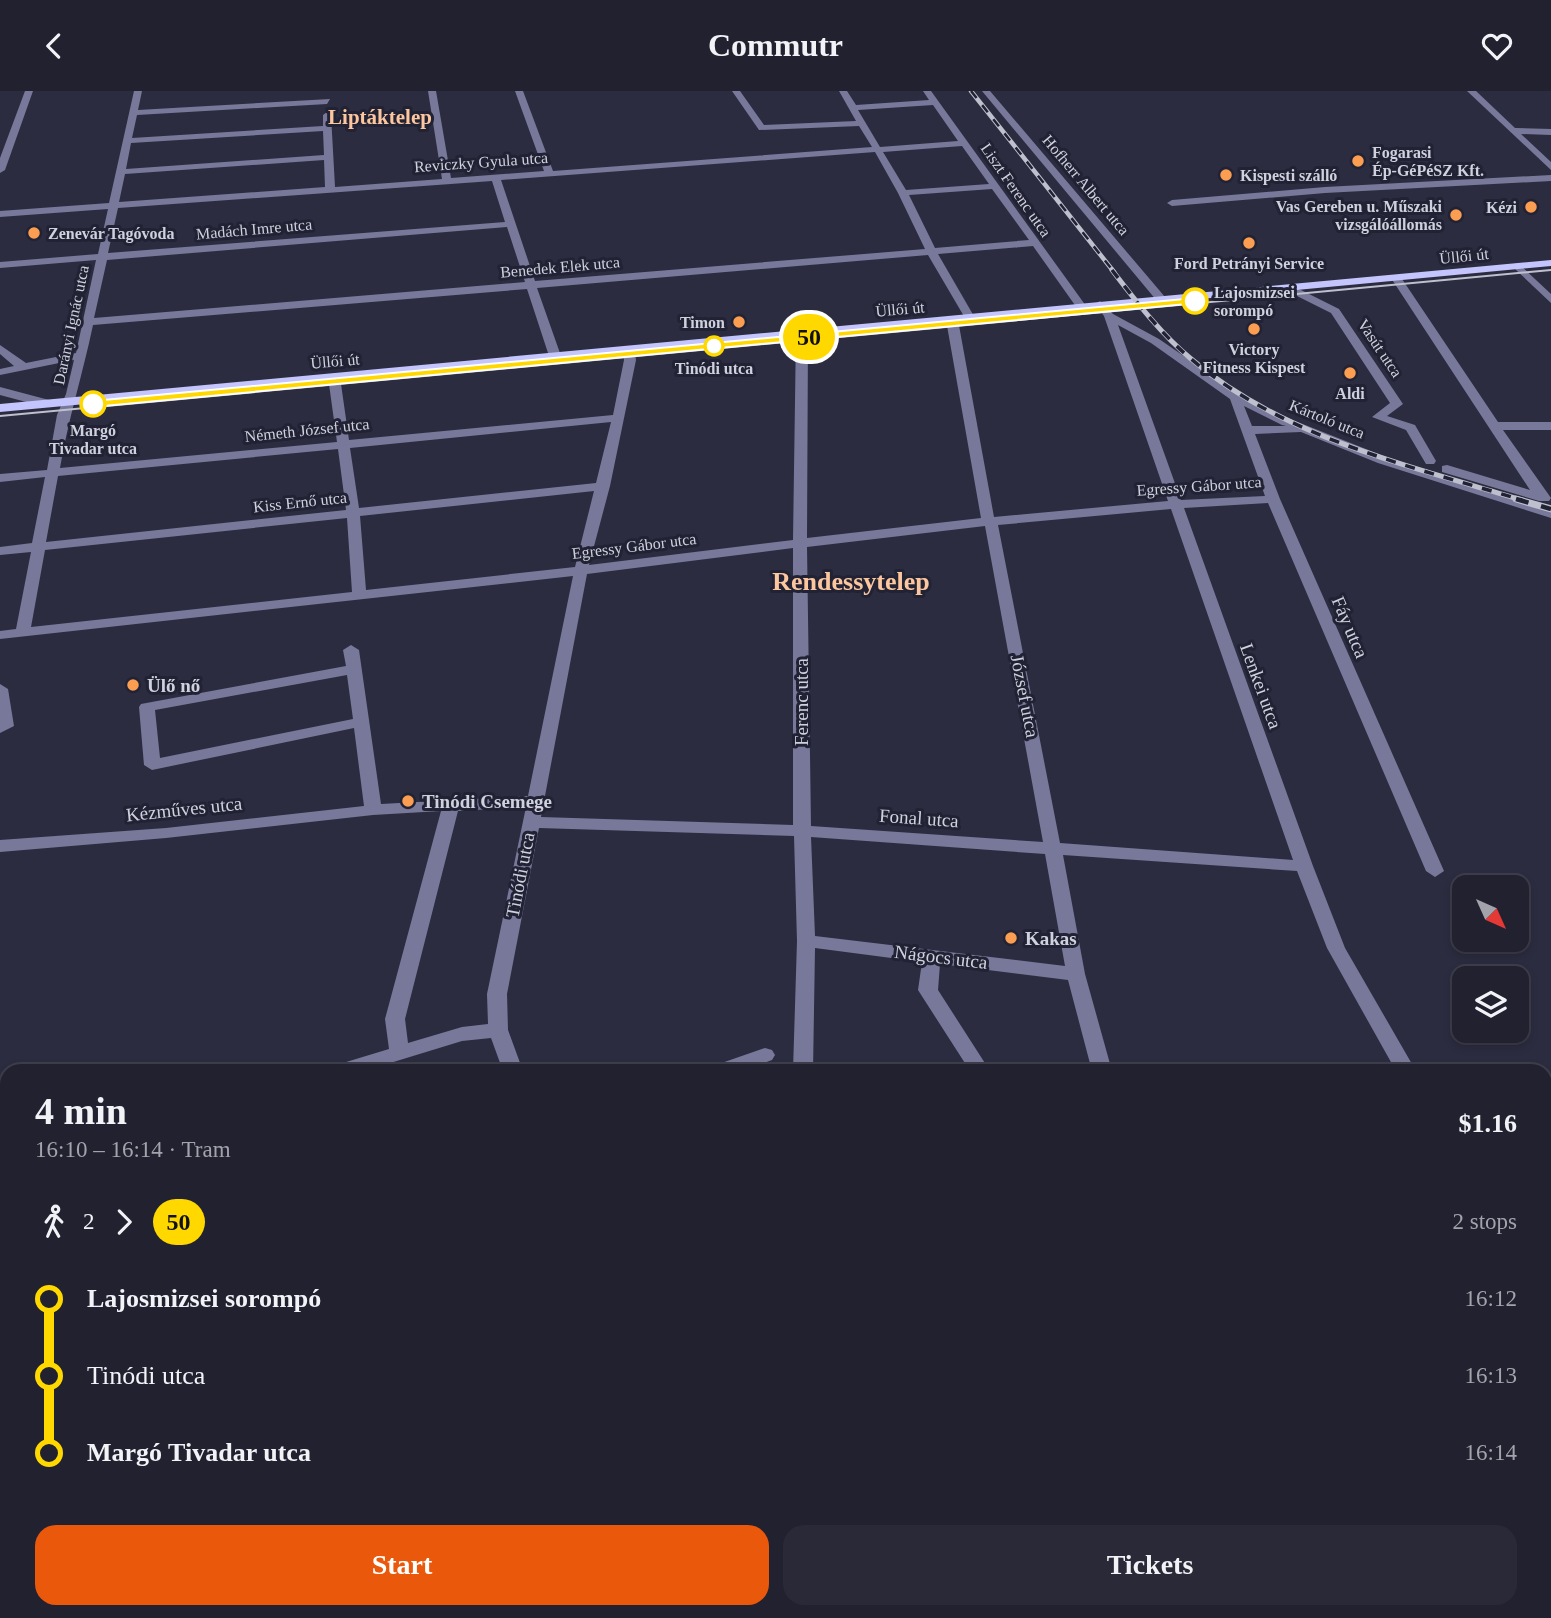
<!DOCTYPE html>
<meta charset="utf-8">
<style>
:root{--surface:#212130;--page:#292938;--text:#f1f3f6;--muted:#a2a3ab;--line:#3e3e4c;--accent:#ea580c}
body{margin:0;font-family:Georgia,serif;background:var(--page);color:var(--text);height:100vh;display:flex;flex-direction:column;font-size:26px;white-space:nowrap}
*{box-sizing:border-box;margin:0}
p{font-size:23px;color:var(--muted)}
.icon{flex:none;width:38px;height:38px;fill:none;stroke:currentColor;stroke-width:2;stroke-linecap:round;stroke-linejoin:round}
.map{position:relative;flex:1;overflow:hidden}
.details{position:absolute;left:0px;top:973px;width:1552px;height:555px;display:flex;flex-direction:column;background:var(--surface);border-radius:21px 21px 0 0;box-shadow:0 4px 10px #0003,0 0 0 2px var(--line)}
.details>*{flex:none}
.badge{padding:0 14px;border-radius:23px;font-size:24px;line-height:46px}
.needle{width:46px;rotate:135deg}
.fabs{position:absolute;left:1452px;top:784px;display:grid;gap:14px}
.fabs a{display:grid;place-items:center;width:77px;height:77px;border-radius:14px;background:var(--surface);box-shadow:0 4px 10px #0003,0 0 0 2px var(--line);font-size:35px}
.map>.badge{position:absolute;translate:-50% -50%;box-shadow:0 0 0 4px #fff}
.legs{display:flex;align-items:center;gap:10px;height:77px;padding:0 35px;font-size:23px}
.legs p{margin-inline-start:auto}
.summary{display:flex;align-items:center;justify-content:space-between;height:119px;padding:0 35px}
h1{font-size:38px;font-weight:700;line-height:52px}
.action{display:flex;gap:14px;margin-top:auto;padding:14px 35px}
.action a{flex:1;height:80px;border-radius:21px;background:var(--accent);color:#fff;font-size:28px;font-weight:700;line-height:80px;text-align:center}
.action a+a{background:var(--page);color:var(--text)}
ul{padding:0 35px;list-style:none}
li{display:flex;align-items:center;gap:24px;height:77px;font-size:26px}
li i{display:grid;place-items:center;width:10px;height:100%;margin:0 9px;background:currentColor}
li i::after{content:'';width:18px;height:18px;margin:-9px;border:5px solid;border-radius:50%;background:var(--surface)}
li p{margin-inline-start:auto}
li:first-child i{background:linear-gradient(#0000 50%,currentColor 0)}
li:last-child i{background:linear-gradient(currentColor 50%,#0000 0)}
header{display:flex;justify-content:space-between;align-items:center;height:91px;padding:0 35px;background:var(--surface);font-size:32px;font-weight:700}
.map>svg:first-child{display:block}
.green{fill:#444080}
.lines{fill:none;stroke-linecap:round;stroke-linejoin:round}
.minor{fill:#78799a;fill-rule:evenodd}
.major{fill:#c3c5fc;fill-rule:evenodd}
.tram{stroke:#bfc0ce;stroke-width:2}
.rail-far2-casing{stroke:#bfc0ce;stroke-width:4.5}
.rail-far1-casing{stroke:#bfc0ce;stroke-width:5}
.rail-casing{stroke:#bfc0ce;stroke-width:7}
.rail-far2{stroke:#222235;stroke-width:2.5;stroke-dasharray:9;stroke-linecap:butt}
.rail-far1{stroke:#222235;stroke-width:3.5;stroke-dasharray:10;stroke-linecap:butt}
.rail{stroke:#222235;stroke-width:4.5;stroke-dasharray:13;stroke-linecap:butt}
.line-1{fill:#ffd800;stroke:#fff;stroke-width:2}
.poi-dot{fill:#fb9e52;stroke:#222235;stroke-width:2.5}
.stop-1-dot{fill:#fff;stroke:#ffd800;stroke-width:3.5}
.labels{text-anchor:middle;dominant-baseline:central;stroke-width:6;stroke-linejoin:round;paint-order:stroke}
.far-poi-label{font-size:16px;font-weight:bold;fill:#d0d1de;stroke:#222235;text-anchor:start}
.far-street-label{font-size:16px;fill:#d0d1de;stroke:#222235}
.far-stop-label{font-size:16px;font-weight:bold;fill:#d0d1de;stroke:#222235}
.street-label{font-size:19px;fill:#d0d1de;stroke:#222235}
.poi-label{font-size:19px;font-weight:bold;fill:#d0d1de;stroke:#222235;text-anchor:start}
.far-district-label{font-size:21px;font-weight:bold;fill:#fcc69f;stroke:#222235}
.district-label{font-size:26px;font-weight:bold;fill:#fcc69f;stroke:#222235}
</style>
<header><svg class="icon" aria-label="back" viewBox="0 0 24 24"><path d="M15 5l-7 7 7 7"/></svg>Commutr<svg class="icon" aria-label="heart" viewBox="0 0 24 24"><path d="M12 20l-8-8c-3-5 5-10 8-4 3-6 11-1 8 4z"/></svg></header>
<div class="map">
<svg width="1551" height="1527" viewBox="0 0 1551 1527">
<rect width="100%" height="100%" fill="#2c2c40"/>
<path class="green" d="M 1551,1421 L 1551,1527 L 1492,1527 L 1474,1521 L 1545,1521 L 1545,1422 Z
M 210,1521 L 422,1521 L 422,1527 L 182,1527 Z
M 490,1521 L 1278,1521 L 1276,1527 L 467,1527 Z
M 1338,1521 L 1469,1521 L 1464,1527 L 1341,1527 Z"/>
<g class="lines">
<path class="minor" d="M 25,0 L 33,0 L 5,79 L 0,82 L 0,67 Z
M 134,0 L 142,0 L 138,19 L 330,8 L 327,13 L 137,24 L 132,47 L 323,35 L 323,24 L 327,21 L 331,24 L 335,96 L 442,88 L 428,0 L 436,0 L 451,87 L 544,80 L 515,0 L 523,0 L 553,80 L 872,56 L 859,35 L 759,39 L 732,0 L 740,0 L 764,34 L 856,30 L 839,0 L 847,0 L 856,14 L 929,9 L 923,0 L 931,0 L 1086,215 L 1077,217 L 1033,155 L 938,163 L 975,227 L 970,230 L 965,227 L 928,164 L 537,197 L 561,265 L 555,268 L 549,265 L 527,198 L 93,234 C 83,282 68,329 60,377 L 337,351 L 328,286 L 334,282 L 340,286 L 349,349 L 613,324 L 624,269 L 622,258 L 628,255 L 634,258 L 636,269 L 610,395 L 589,474 L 793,449 L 796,242 L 802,239 L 808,242 L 807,447 L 981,427 L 946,229 L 952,226 L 958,229 L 994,426 L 1168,410 L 1104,225 L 1095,213 L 1100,210 L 1113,223 L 1159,248 L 1239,303 L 1290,328 L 1386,366 L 1551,419 L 1551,427 L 1378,372 L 1301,341 L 1255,343 L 1280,408 L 1444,780 L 1435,786 L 1426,780 L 1268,412 L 1184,417 L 1313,775 L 1345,857 L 1416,980 L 1396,980 L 1327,857 L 1297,780 L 1063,764 L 1085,883 L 1112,980 L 1092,980 L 1068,889 L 940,873 L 938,899 L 990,980 L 970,980 L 918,899 L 922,871 L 815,857 L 813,980 L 793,980 L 797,850 L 794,745 L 539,737 L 507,903 L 508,939 L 523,980 L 503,980 L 491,947 L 462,950 L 364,980 L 330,980 L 333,975 L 389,958 L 385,928 L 441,720 L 373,724 L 166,747 L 0,761 L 0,749 L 166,737 L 364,715 L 354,637 L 152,679 L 144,674 L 139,616 L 141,613 L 346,575 L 343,559 L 351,554 L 359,559 L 381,713 L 528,705 L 573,485 L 0,548 L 0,540 L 16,538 L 31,461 L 0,464 L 0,456 L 32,452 L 45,386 L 0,391 L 0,383 L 47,379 L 57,324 L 66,303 L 74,269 L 0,284 L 0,278 L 14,275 L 0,263 L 0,254 L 26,272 L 76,262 L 96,169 L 0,177 L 0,171 L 98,163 L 108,118 L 0,126 L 0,120 L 109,112 ZM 933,14 L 958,50 L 880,56 L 858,19 ZM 323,40 L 324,64 L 126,78 L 131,52 ZM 962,55 L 989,93 L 906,99 L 883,61 ZM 875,61 L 898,102 L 925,158 L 535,190 L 501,89 ZM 324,69 L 325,96 L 119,111 L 125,83 ZM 492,90 L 505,131 L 108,162 L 118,117 ZM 992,98 L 1029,149 L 935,157 L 909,104 ZM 507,136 L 525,191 L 94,227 L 107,169 ZM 1118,234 L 1151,252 L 1230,308 L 1265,405 L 1181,409 ZM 1244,315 L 1282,334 L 1286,335 L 1252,335 ZM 611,331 L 596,392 L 359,417 L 350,357 ZM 338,358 L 346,419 L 46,451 L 58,385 ZM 594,400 L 575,476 L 366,499 L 360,425 ZM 1171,418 L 1293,769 L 1060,752 L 998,434 ZM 347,427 L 352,501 L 31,536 L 45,459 ZM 985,435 L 1043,751 L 811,735 L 807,456 ZM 793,457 L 793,734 L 541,726 L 587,483 ZM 347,584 L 353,628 L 160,667 L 155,619 ZM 526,716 L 487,903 L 488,933 L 462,936 L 408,952 L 405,928 L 458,720 ZM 811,746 L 1045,763 L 1065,875 L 815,845 Z
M 982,0 L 990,0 L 1165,206 L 1165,210 L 1157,210 Z
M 1467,0 L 1476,0 L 1515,37 L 1551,38 L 1551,44 L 1521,43 L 1551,71 L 1551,79 Z
M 1551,84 L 1551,90 L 1325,102 L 1172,115 L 1167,112 L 1172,109 L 1325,96 Z
M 1518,172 L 1551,203 L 1551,212 L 1514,177 L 1514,173 Z
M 1392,185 L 1400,185 L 1498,331 L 1551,331 L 1551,339 L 1503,339 L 1551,407 L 1549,410 L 1539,410 L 1442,381 L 1442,375 L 1447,374 L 1530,399 L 1391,187 Z
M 1283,194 L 1291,194 L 1339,218 L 1403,313 L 1387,325 L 1415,334 L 1436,370 L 1434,373 L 1426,373 L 1406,339 L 1372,326 L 1390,312 L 1331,222 L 1283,198 Z
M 0,296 L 49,309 L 51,312 L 45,316 L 0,304 Z
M 0,593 L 8,598 L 14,635 L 0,642 Z
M 765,957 L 772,959 L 775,964 L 772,969 L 742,980 L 710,980 L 713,975 Z
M 0,995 L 7,995 L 7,1011 L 0,1011 Z
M 1551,1105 L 1551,1123 L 1545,1124 L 1545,1106 Z
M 7,1431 L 7,1455 L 0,1456 L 0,1432 Z"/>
<path class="major" d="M 1551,169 L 1551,175 L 0,321 L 0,313 Z"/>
<path class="tram" d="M 0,325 L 1551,179"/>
<g class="rail-far2-casing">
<path id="rail-far2" d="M 971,0 L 1114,181"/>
</g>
<g class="rail-far1-casing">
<path id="rail-far1" d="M 1112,179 C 1136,210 1160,242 1190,267 C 1282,346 1409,375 1522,409"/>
</g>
<g class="rail-casing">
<path id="rail" d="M 1516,408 L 1551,418"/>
</g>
<use href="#rail-far2" class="rail-far2"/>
<use href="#rail-far1" class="rail-far1"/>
<use href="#rail" class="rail"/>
</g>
<path class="line-1" d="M 1195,207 L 1198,212 L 93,316 L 89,313 L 93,310 Z"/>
<g class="poi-dot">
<circle cx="1358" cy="70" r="7"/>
<circle cx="1226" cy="84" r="7"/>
<circle cx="1531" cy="116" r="7"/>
<circle cx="1456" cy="124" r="7"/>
<circle cx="34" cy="142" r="7"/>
<circle cx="1249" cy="152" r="7"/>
<circle cx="739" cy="231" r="7"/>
<circle cx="1254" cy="238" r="7"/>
<circle cx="1350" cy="282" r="7"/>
<circle cx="133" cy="594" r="7"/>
<circle cx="408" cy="710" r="7"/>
<circle cx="1011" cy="847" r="7"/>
</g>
<g class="stop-1-dot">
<circle cx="1195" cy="210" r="12"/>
<circle cx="714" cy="255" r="9"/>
<circle cx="93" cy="313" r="12"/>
</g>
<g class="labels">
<g class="far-poi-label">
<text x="1372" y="61">Fogarasi<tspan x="1372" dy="18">Ép-GéPéSZ Kft.</tspan></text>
<text x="1240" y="84">Kispesti szálló</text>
<text x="1442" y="115" text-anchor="end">Vas Gereben u. Műszaki<tspan x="1442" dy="18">vizsgálóállomás</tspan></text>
<text x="1517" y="116" text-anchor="end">Kézi</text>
<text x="48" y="142">Zenevár Tagóvoda</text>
<text x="1249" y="172" text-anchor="middle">Ford Petrányi Service</text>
<text x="725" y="231" text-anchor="end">Timon</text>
<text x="1254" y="258" text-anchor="middle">Victory<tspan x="1254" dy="18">Fitness Kispest</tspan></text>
<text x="1350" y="302" text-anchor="middle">Aldi</text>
</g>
<g class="far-street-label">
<text transform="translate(481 71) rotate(-4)">Reviczky Gyula utca</text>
<text transform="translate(1086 94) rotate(50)">Hofherr Albert utca</text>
<text transform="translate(1016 99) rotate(55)">Liszt Ferenc utca</text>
<text transform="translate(254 138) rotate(-5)">Madách Imre utca</text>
<text transform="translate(1464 165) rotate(-6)">Üllői út</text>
<text transform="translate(560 176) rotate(-5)">Benedek Elek utca</text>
<text transform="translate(900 218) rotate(-5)">Üllői út</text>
<text transform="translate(71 234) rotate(-78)">Darányi Ignác utca</text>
<text transform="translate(1380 257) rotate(56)">Vasút utca</text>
<text transform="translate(335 270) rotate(-5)">Üllői út</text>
<text transform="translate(1327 328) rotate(22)">Kártoló utca</text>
<text transform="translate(307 339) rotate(-6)">Németh József utca</text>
<text transform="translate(1199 395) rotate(-4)">Egressy Gábor utca</text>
<text transform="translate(300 411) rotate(-6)">Kiss Ernő utca</text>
<text transform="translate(634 455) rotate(-7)">Egressy Gábor utca</text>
</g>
<g class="far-stop-label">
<text x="1214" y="201" text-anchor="start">Lajosmizsei<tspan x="1214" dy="18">sorompó</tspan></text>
<text x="714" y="277">Tinódi utca</text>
<text x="93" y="339">Margó<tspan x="93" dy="18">Tivadar utca</tspan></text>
</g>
<g class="street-label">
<text transform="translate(1350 536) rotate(67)">Fáy utca</text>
<text transform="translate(1261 595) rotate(70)">Lenkei utca</text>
<text transform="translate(1025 605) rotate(79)">József utca</text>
<text transform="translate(801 611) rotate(-90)">Ferenc utca</text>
<text transform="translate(184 718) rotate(-6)">Kézműves utca</text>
<text transform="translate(919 727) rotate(4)">Fonal utca</text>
<text transform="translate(520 784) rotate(-79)">Tinódi utca</text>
<text transform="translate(941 866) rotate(7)">Nágocs utca</text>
</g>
<g class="poi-label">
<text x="147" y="594">Ülő nő</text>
<text x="422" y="710">Tinódi Csemege</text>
<text x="1025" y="847">Kakas</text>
</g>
<g class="far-district-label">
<text x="380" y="26">Liptáktelep</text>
</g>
<g class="district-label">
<text x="851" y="490">Rendessytelep</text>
</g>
</g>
</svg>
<div class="fabs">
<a><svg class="needle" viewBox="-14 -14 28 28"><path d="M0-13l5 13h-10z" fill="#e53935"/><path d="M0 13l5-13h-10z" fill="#a2a3ab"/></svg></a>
<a><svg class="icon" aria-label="layers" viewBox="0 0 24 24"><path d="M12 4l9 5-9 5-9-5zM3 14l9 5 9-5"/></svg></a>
</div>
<b class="badge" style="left:809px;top:246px;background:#ffd800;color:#111">50</b>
<section class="details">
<div class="summary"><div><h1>4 min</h1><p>16:10 – 16:14 · Tram</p></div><b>$1.16</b></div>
<div class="legs"><svg class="icon" aria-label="walk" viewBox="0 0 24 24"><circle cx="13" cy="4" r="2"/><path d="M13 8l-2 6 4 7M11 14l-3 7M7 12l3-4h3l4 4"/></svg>2<svg class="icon" aria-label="forward" viewBox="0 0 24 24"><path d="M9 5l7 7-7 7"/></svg><b class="badge" style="background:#ffd800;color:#111">50</b><p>2 stops</p></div>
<ul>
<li><i style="color:#ffd800"></i><b>Lajosmizsei sorompó</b><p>16:12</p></li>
<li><i style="color:#ffd800"></i><span>Tinódi utca</span><p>16:13</p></li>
<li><i style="color:#ffd800"></i><b>Margó Tivadar utca</b><p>16:14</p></li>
</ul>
<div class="action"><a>Start</a><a>Tickets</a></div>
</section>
</div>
